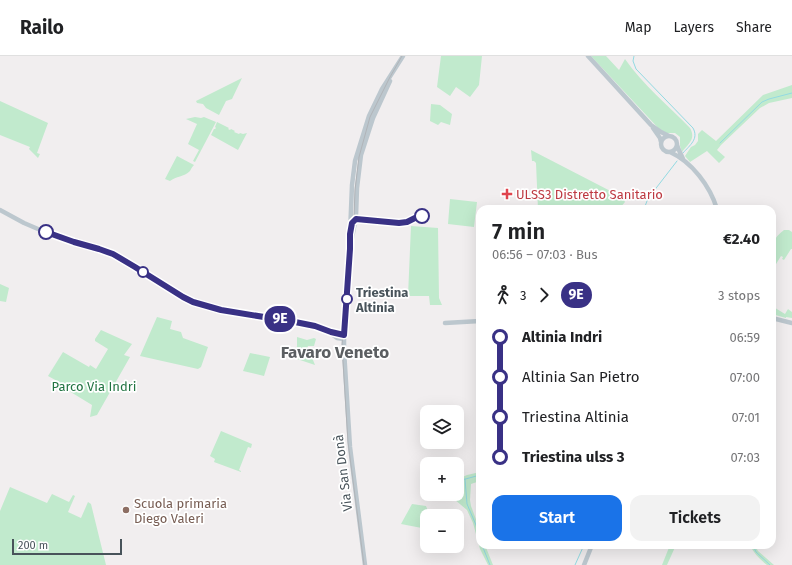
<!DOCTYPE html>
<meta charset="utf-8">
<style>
:root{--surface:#fff;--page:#f2f2f2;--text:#202124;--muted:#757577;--line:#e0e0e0;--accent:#1a73e8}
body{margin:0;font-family:"Fira Sans",sans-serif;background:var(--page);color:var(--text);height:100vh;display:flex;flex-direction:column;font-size:15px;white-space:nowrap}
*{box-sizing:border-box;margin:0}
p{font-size:13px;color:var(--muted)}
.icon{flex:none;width:22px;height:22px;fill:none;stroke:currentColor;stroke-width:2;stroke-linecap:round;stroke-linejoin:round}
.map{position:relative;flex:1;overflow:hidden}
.side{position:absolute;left:476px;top:149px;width:300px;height:344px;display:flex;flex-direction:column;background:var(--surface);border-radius:12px;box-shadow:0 4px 16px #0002}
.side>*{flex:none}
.badge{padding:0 8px;border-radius:13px;font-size:14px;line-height:26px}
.buttons{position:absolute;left:420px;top:349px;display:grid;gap:8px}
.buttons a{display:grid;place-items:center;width:44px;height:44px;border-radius:8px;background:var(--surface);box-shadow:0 4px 16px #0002;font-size:20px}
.scale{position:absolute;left:12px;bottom:10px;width:110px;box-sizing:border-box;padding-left:4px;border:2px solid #48535a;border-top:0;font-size:11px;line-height:14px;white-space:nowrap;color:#48535a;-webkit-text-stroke:3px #fff;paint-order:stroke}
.map>.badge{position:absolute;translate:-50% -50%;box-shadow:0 0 0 2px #fff}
.legs{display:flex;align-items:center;gap:6px;height:44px;padding:0 16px;font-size:13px}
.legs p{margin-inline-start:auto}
.overview{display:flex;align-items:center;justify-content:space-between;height:68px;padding:0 16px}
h1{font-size:22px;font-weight:600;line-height:30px}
.cta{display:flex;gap:8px;margin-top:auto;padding:8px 16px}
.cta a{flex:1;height:46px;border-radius:12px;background:var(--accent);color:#fff;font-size:16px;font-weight:600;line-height:46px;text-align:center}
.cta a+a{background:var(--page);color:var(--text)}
ul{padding:0 16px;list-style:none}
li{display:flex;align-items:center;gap:14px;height:40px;font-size:15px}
li i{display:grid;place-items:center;width:6px;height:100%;margin:0 5px;background:currentColor}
li i::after{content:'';width:10px;height:10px;margin:-5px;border:3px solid;border-radius:50%;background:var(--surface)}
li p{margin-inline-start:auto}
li:first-child i{background:linear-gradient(#0000 50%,currentColor 0)}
li:last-child i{background:linear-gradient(currentColor 50%,#0000 0)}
header{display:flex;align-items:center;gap:24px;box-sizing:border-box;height:56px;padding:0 20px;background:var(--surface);border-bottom:1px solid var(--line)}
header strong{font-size:19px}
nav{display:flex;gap:22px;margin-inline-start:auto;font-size:14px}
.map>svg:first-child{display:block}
.green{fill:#c1eacd}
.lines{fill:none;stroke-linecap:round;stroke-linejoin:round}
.stream{stroke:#93dae2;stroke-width:1}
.secondary{stroke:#bcc7ce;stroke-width:4.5}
.tram{stroke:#b1b4b8;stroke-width:1}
.line-1-casing{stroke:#fff;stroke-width:9}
.line-1{stroke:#393185;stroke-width:6}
.health-dot{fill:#e0444e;stroke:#fff;stroke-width:1.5}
.stop-1-dot{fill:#fff;stroke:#393185;stroke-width:2}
.education-dot{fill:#8d6e63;stroke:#fff;stroke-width:1.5}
.labels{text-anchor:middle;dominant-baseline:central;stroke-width:3.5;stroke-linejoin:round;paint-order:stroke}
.health-label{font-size:13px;fill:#be3a42;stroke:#fff;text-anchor:start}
.stop-label{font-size:13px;font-weight:bold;fill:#48535a;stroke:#fff;text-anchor:start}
.park-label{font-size:13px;fill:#217341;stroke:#fff}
.street-label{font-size:13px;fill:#48535a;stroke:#fff}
.education-label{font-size:13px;fill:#785e54;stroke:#fff;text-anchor:start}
.district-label{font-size:17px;font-weight:bold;fill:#5c5f62;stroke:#fff}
</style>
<header>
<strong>Railo</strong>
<nav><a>Map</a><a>Layers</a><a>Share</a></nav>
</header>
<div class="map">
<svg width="792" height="509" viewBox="0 0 792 509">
<rect width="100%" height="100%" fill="#f1eeef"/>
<path class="green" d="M 441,0 L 482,0 L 479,29 L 470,41 L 456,31 L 450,40 L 437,31 Z
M 591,0 L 606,0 L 619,14 L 625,3 C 643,29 668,49 690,72 C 696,83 689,87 682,96 L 680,90 L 680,81 L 675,77 L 666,77 L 661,75 Z
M 242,22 L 232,43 L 226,45 L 219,59 L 206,52 L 203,48 L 197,47 L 196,45 Z
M 792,29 L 792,42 L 769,47 L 760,52 L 721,89 L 717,94 L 725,101 L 719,107 L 707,95 L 690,106 L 685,100 L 691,91 L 695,89 L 698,85 L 698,78 L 702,74 L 716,85 L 763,39 Z
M 0,45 L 48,67 L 37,97 L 40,98 L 38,102 L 29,93 L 30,91 L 0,79 Z
M 431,48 L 440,49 L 452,58 L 450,69 L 441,66 L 438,69 L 430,65 Z
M 195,61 L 201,62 L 204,61 L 216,66 L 195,106 L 193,105 L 199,94 L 188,88 L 197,68 L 186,63 Z
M 217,66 L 229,72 L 228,73 L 230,74 L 231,73 L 235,75 L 234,76 L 239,78 L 240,77 L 243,78 L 247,77 L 238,94 L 211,79 L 214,73 L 215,73 L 216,72 L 215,71 Z
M 531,94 L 622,141 L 625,146 L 619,153 L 538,153 L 536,107 L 534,105 L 532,105 Z
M 177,100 L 194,109 C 192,111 191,113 190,115 C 184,121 176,120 170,125 L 165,123 Z
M 450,143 L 477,146 L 474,171 L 448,168 Z
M 411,170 L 438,172 L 439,242 L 442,249 L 430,249 L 429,240 L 408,240 Z
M 784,174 L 789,174 L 792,176 L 792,193 L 791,193 L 784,204 L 782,203 L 783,201 L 781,200 L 773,213 L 772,212 C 772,195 769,185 784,174 Z
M 0,228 L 9,232 L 6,246 L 0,245 Z
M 772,250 L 785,258 L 788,253 L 792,256 L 792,262 L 786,261 L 786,262 L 772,258 Z
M 157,261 L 172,265 L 170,273 L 181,276 L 183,282 L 208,291 L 201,311 L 198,313 L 140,300 Z
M 101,274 L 132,288 L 124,299 L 130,301 L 97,359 L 90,361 L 92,349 L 69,335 L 70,332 L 48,320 L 63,296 L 89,311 L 90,309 L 96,313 L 108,293 L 95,285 L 95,283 Z
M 297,281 L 307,284 L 314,282 L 316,283 L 314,290 L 308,290 L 306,294 L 306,297 L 313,298 L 313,304 L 315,309 L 294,302 L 297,290 Z
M 250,297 L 270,301 L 264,320 L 243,315 Z
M 221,375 L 252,388 L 251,392 L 248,391 L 239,414 L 241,415 L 241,416 L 214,406 L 215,403 L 210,400 Z
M 480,416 L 480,425 L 471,428 L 470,444 L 471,450 L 480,474 L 480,489 L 485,489 L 493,509 L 488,509 L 480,493 L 473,467 L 467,454 L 448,438 L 457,438 L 457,430 L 461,427 L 460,422 L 467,419 Z
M 10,431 L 47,447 L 52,438 L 69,446 L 73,439 L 75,440 L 68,456 L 81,462 L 88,446 L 91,448 L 106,509 L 0,509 L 0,455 Z
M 412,448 L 426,450 L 430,460 L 427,460 L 427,473 L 401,468 Z
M 670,489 L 676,489 L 667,509 L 662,509 Z
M 750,489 L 755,489 L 758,495 L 774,509 L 767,509 C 760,503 754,498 750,489 Z"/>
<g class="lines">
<path class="stream" d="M 634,0 L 633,5 L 636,13 L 693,72 C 699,83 690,89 683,97
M 720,87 L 762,46 L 769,43 L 792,37
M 644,153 L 647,145 L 650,140 L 677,105
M 465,423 L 467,448 L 476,469 L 480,484
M 462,424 L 480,419
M 482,489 L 490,509
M 753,489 L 756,496 L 770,509
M 575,509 L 584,489"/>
<path class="secondary" d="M 588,0 L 651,69 L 661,76 L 669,80
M 653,72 L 660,82 L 661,86
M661 88a8 8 0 1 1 16 0a8 8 0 1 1-16 0Z
M 677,89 L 678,92 L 683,103
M 670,96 C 692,106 710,130 717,153
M 0,154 L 24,167 L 52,179 L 99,193 L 113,198 L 135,211 L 183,241 L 193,246 L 221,254 L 315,270 L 331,276 L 344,279
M 352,182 L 356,160 L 357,132 L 361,99 L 373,62 L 390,25
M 772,262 L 792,267
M 445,267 L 480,265
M 329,276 L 337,282 L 344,283
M 365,509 L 350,391 L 344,294 L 344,274 L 350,193 L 350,178 L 352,129 L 355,105 L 369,60 L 382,33 L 403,0
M 584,509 L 592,489"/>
<path class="tram" d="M 364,509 L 348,386 L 342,289 L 345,255 L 349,193 L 354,161 L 355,134 L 359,101 L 370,61 L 390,21 L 402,0"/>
</g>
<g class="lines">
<g class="line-1-casing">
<path id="line-1" d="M 46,176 L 74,186 L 99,193 L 113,198 L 135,211 L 183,241 L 193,246 L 221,254 L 295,266 L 315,270 L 331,276 L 344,279 L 350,193 L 350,178 L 352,167 L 356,163 L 399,167 L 407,166 L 415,162 L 422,160"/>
</g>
<use href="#line-1" class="line-1"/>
</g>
<path class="health-dot" d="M505 132h4v4h4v4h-4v4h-4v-4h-4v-4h4z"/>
<g class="stop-1-dot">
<circle cx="422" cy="160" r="7"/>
<circle cx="46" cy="176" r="7"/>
<circle cx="143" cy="216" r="5"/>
<circle cx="347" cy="243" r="5"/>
</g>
<circle class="education-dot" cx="126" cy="454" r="4"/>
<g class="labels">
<g class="health-label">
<text x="516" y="138">ULSS3 Distretto Sanitario</text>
</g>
<g class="stop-label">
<text x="356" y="236">Triestina<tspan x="356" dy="15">Altinia</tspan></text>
</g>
<g class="park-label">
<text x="94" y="330">Parco Via Indri</text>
</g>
<g class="street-label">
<text transform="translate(343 417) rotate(-97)">Via San Donà</text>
</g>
<g class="education-label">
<text x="134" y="447">Scuola primaria<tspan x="134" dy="15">Diego Valeri</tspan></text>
</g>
<g class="district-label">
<text x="335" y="296">Favaro Veneto</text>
</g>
</g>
</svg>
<div class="buttons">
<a><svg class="icon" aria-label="layers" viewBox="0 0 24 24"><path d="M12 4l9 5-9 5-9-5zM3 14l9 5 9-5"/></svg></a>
<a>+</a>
<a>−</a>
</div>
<div class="scale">200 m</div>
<b class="badge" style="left:280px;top:263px;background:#393185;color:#fff">9E</b>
<section class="side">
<div class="overview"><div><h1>7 min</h1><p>06:56 – 07:03 · Bus</p></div><b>€2.40</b></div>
<div class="legs"><svg class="icon" aria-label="walk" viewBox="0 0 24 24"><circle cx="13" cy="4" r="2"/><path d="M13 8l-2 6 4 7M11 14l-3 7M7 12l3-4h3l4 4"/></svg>3<svg class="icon" aria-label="forward" viewBox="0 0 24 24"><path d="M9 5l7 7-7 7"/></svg><b class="badge" style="background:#393185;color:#fff">9E</b><p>3 stops</p></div>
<ul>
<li><i style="color:#393185"></i><b>Altinia Indri</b><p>06:59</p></li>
<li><i style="color:#393185"></i><span>Altinia San Pietro</span><p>07:00</p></li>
<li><i style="color:#393185"></i><span>Triestina Altinia</span><p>07:01</p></li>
<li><i style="color:#393185"></i><b>Triestina ulss 3</b><p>07:03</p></li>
</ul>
<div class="cta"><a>Start</a><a>Tickets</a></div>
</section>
</div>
